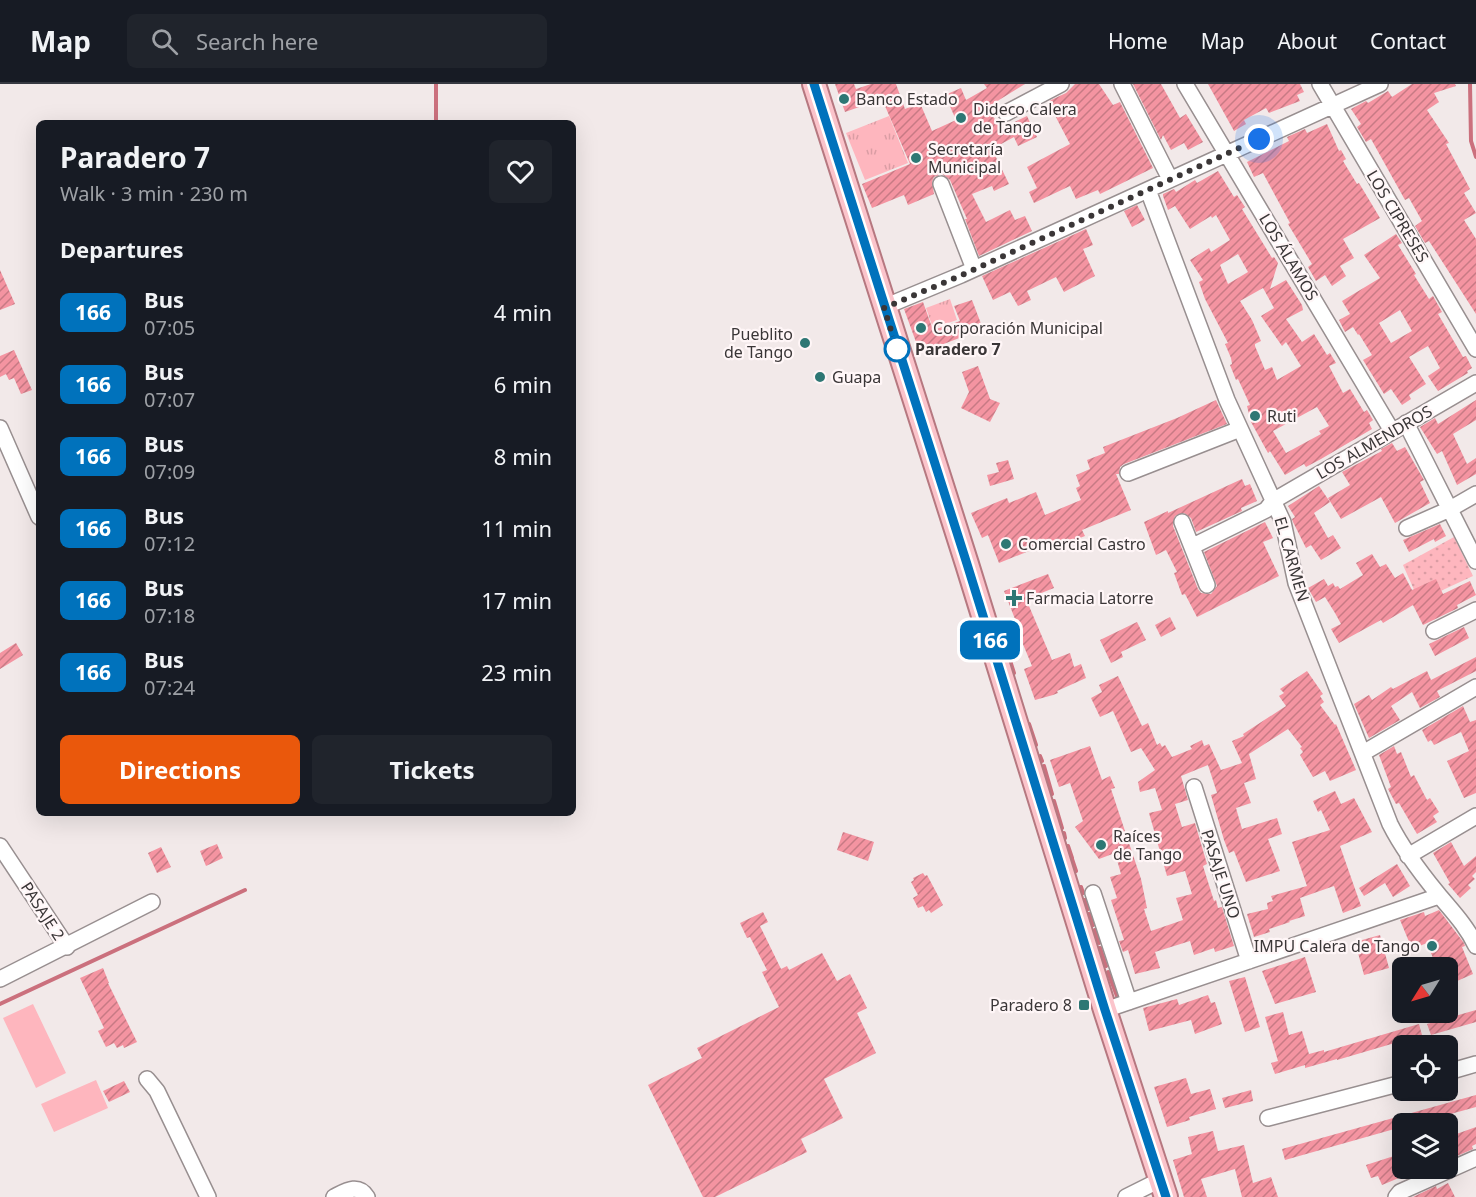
<!DOCTYPE html>
<meta charset="utf-8">
<style>
:root{--surface:#171b24;--page:#20242c;--text:#f1f3f6;--muted:#9ea1a6;--line:#363941;--accent:#ea580c}
body{margin:0;font-family:"Noto Sans",sans-serif;background:var(--page);color:var(--text);height:100vh;display:flex;flex-direction:column;font-size:22px;white-space:nowrap}
*{box-sizing:border-box;margin:0}
p{font-size:20px;color:var(--muted)}
.icon{flex:none;width:33px;height:33px;fill:none;stroke:currentColor;stroke-width:2;stroke-linecap:round;stroke-linejoin:round}
.map{position:relative;flex:1;overflow:hidden}
.panel{position:absolute;left:36px;top:36px;width:540px;height:696px;display:flex;flex-direction:column;background:var(--surface);border-radius:9px;box-shadow:0 6px 24px #0002}
.panel>*{flex:none}
.badge{padding:0 12px;border-radius:9px;font-size:21px;line-height:39px}
.needle{width:39px;rotate:233deg}
.controls{position:absolute;left:1392px;top:873px;display:grid;gap:12px}
.controls a{display:grid;place-items:center;width:66px;height:66px;border-radius:9px;background:var(--surface);box-shadow:0 6px 24px #0002;font-size:30px}
.you{position:absolute;width:30px;height:30px;margin:-15px;border:4px solid #fff;border-radius:50%;background:#1a73e8;box-shadow:0 0 0 9px #1a73e833}
.map>.badge{position:absolute;translate:-50% -50%;box-shadow:0 0 0 3px #fff}
h2{padding:0 24px;font-size:22px;line-height:54px}
.round{display:grid;place-items:center;flex:none;width:63px;height:63px;border-radius:9px;background:var(--page)}
.summary{display:flex;align-items:center;justify-content:space-between;height:102px;padding:0 24px}
h1{font-size:28px;font-weight:700;line-height:45px}
.action{display:flex;gap:12px;margin-top:auto;padding:12px 24px}
.action a{flex:1;height:69px;border-radius:9px;background:var(--accent);color:#fff;font-size:24px;font-weight:700;line-height:69px;text-align:center}
.action a+a{background:var(--page);color:var(--text)}
ul{padding:0;list-style:none}
li{display:flex;align-items:center;gap:18px;height:72px;padding:0 24px}
li div{flex:1}
li b{display:block;font-size:22px}
li em{font-style:normal}
li .badge{min-width:66px;font-weight:700;text-align:center}
header{display:flex;align-items:center;gap:36px;box-sizing:border-box;height:84px;padding:0 30px;background:var(--surface);border-bottom:2px solid var(--line)}
header strong{font-size:28px}
nav{display:flex;gap:33px;margin-inline-start:auto;font-size:21px}
.search{width:420px;height:54px;background:var(--page);display:flex;align-items:center;gap:15px;box-sizing:border-box;padding:0 21px;border-radius:9px;color:var(--muted);font-size:22px}
.map>svg:first-child{display:block}
.grass{fill:url(#grass-tufts)}
.park{fill:url(#park-dots)}
.garden{fill:#feb6be}
.lines{fill:none;stroke-linecap:round;stroke-linejoin:round}
.stream{stroke:#cb707d;stroke-width:4}
.building{fill:url(#building-hatch);fill-rule:evenodd}
.minor-casing{stroke:#988f90;stroke-width:18}
.primary-casing{stroke:#b67880;stroke-width:26}
.minor{stroke:#fff;stroke-width:15}
.primary{stroke:#fbc4cb;stroke-width:22}
.line-casing{stroke:#fff;stroke-width:14}
.line{stroke:#0072bc;stroke-width:9}
.walk{stroke:#3a3637;stroke-width:6;stroke-dasharray:0 10.8}
.poi-dot{fill:#2e7774;stroke:#fff6f7;stroke-width:2}
.stop-dot{fill:#fff;stroke:#0072bc;stroke-width:3}
.labels{text-anchor:middle;dominant-baseline:central;stroke-width:4.5;stroke-linejoin:round;paint-order:stroke}
.poi-label{font-size:16px;fill:#3a3637;stroke:#fff6f7;text-anchor:start}
.street-label{font-size:16px;fill:#3a3637;stroke:#fff6f7}
.stop-label{font-size:16px;font-weight:bold;fill:#3a3637;stroke:#fff6f7;text-anchor:start}
</style>
<header>
<strong>Map</strong>
<div class="search"><svg class="icon" aria-label="search" viewBox="0 0 24 24"><circle cx="10" cy="10" r="6"/><path d="M15 15l6 6"/></svg>Search here</div>
<nav><a>Home</a><a>Map</a><a>About</a><a>Contact</a></nav>
</header>
<div class="map">
<svg width="1476" height="1113" viewBox="0 0 1476 1113">
<defs>
<pattern id="grass-tufts" width="24" height="20" patternUnits="userSpaceOnUse" patternTransform="scale(1.5)"><rect width="24" height="20" fill="#feb6be"/><path d="M3 7l-1-3M5 7V3M7 7l1-3M15 17l-1-3M17 17v-4M19 17l1-3" fill="none" stroke="#da9da4"/></pattern>
<pattern id="park-dots" width="8" height="8" patternUnits="userSpaceOnUse" patternTransform="scale(1.5)"><rect width="8" height="8" fill="#feb6be"/><path d="M2 2h.1M6 6h.1" fill="none" stroke="#da9da4" stroke-width="1.8" stroke-linecap="round"/></pattern>
<pattern id="building-hatch" width="6" height="6" patternUnits="userSpaceOnUse" patternTransform="scale(1.5)"><rect width="6" height="6" fill="#f494a1"/><path d="M-1 1l2-2M0 6l6-6M5 7l2-2" fill="none" stroke="#c77a84"/></pattern>
</defs>
<rect width="100%" height="100%" fill="#f2e9e9"/>
<path class="grass" d="M 889,32 L 908,79 L 865,96 L 846,49 Z
M 950,215 L 957,236 L 933,244 L 926,224 Z"/>
<path class="park" d="M 1454,453 L 1473,492 L 1419,517 L 1403,481 Z"/>
<path class="garden" d="M 33,920 L 66,989 L 36,1004 L 3,934 Z
M 96,996 L 108,1024 L 54,1048 L 41,1020 Z"/>
<g class="lines">
<path class="stream" d="M 1470,0 L 1471,57 L 1476,73
M 436,39 L 436,0
M 1000,545 L 1014,589
M 1029,640 L 1036,661
M 1040,672 L 1042,677
M 1044,682 L 1052,710
M 1054,717 L 1062,744
M 1064,749 L 1065,754
M 1068,762 L 1072,774
M 1072,775 L 1076,787
M 1081,803 L 1083,809
M 1085,816 L 1088,825
M 1089,830 L 1093,841
M 1095,846 L 1099,859
M 1100,864 L 1106,882
M 1108,888 L 1117,912
M 0,920 L 245,806"/>
</g>
<path class="building" d="M 835,0 L 854,0 L 856,5 L 871,0 L 896,0 L 905,25 L 920,19 L 932,47 L 956,36 L 945,11 L 961,4 L 966,16 L 987,4 L 984,0 L 1025,0 L 991,21 L 995,26 L 991,28 L 1000,45 L 1027,32 L 1037,53 L 1018,62 L 1014,53 L 992,65 L 1009,100 L 994,107 L 992,102 L 972,110 L 986,138 L 1010,126 L 1015,136 L 1025,132 L 1032,147 L 979,172 L 965,135 L 967,135 L 950,96 L 942,90 L 934,93 L 932,98 L 934,110 L 908,121 L 904,111 L 872,124 L 862,100 L 910,80 L 882,15 L 845,28 Z
M 1075,0 L 1099,0 L 1113,21 L 1120,18 L 1153,84 L 1100,110 L 1098,106 L 1076,115 L 1070,102 L 1034,119 L 1029,108 L 1037,104 L 1027,83 L 1070,60 L 1050,22 L 1051,21 L 1049,17 L 1066,9 Z
M 1133,0 L 1161,0 L 1180,34 L 1186,30 L 1203,58 L 1188,66 L 1184,59 L 1171,66 L 1163,51 L 1161,56 Z
M 1208,0 L 1300,0 L 1304,8 L 1297,11 L 1300,17 L 1269,29 L 1266,24 L 1244,36 L 1246,40 L 1234,47 Z
M 1412,0 L 1455,0 L 1456,2 L 1434,9 L 1439,18 L 1427,26 L 1449,59 L 1446,60 L 1470,105 L 1464,109 L 1476,129 L 1464,136 L 1476,155 L 1476,230 L 1429,157 L 1425,159 L 1415,142 L 1422,137 L 1409,114 L 1405,116 L 1371,55 L 1366,58 L 1357,43 L 1361,40 L 1351,25 L 1366,17 L 1368,19 L 1388,7 L 1392,13 Z
M 1327,40 L 1339,67 L 1341,66 L 1346,75 L 1343,77 L 1357,100 L 1359,99 L 1380,134 L 1343,155 L 1354,174 L 1340,182 L 1346,192 L 1332,202 L 1325,191 L 1316,197 L 1308,183 L 1312,180 L 1288,140 L 1290,139 L 1263,89 L 1254,93 L 1247,78 L 1289,57 L 1287,53 L 1305,45 L 1307,49 Z
M 1218,87 L 1234,113 L 1237,111 L 1245,123 L 1242,125 L 1272,174 L 1274,173 L 1278,179 L 1270,205 L 1286,196 L 1302,221 L 1303,226 L 1286,235 L 1302,258 L 1314,250 L 1327,271 L 1330,269 L 1336,279 L 1329,282 L 1343,309 L 1350,305 L 1364,328 L 1367,326 L 1373,336 L 1369,339 L 1372,345 L 1321,375 L 1306,383 L 1304,380 L 1285,391 L 1270,367 L 1268,369 L 1251,338 L 1247,322 L 1250,321 L 1238,295 L 1236,296 L 1230,281 L 1232,280 L 1231,274 L 1225,260 L 1228,259 L 1205,215 L 1199,198 L 1203,196 L 1190,176 L 1209,164 L 1211,168 L 1230,156 L 1216,131 L 1212,134 L 1211,132 L 1190,145 L 1175,122 L 1168,126 L 1163,112 L 1163,110 L 1174,105 L 1176,108 L 1195,96 L 1197,99 ZM 1238,170 L 1248,188 L 1228,200 L 1220,181 ZM 1263,204 L 1274,224 L 1261,232 L 1282,262 L 1286,258 L 1301,282 L 1277,296 L 1272,283 L 1265,286 L 1255,262 L 1255,260 L 1261,257 L 1252,236 L 1240,217 ZM 1317,323 L 1329,342 L 1319,347 L 1321,350 L 1286,369 L 1273,347 Z
M 1137,121 L 1145,136 L 1132,143 L 1124,127 Z
M 1086,145 L 1093,161 L 1083,165 L 1095,192 L 1064,208 L 1056,193 L 1027,207 L 1031,216 L 1018,222 L 1010,208 L 993,216 L 982,192 Z
M 1396,150 L 1402,159 L 1398,161 L 1416,190 L 1414,191 L 1429,215 L 1433,212 L 1442,228 L 1438,230 L 1463,273 L 1466,272 L 1472,284 L 1467,287 L 1468,289 L 1438,307 L 1428,292 L 1440,284 L 1428,262 L 1409,273 L 1426,300 L 1409,311 L 1411,315 L 1402,321 L 1391,305 L 1384,310 L 1363,276 L 1372,271 L 1359,250 L 1358,251 L 1353,243 L 1345,248 L 1339,236 L 1350,230 L 1342,217 L 1380,194 L 1364,171 ZM 1400,226 L 1412,247 L 1391,259 L 1379,239 Z
M 0,186 L 15,220 L 0,226 Z
M 972,216 L 983,245 L 920,269 L 904,225 L 923,218 L 933,246 L 960,237 L 954,222 Z
M 14,266 L 32,306 L 21,310 L 14,294 L 9,296 L 6,290 L 0,293 L 0,272 Z
M 978,282 L 990,315 L 1000,319 L 990,338 L 961,324 L 969,308 L 962,288 Z
M 1216,316 L 1227,340 L 1124,380 L 1120,383 L 1119,390 L 1116,390 L 1131,426 L 1082,446 L 1085,452 L 1059,462 L 1056,456 L 999,479 L 988,451 L 982,454 L 971,429 L 1007,414 L 1009,419 L 1036,408 L 1045,431 L 1081,416 L 1076,404 L 1080,402 L 1076,391 L 1090,385 L 1087,376 L 1105,369 L 1103,363 L 1177,334 Z
M 1476,316 L 1476,336 L 1453,350 L 1467,380 L 1476,374 L 1476,390 L 1457,401 L 1442,367 L 1437,370 L 1420,343 L 1435,334 L 1438,340 Z
M 1392,359 L 1397,367 L 1405,363 L 1424,396 L 1420,398 L 1430,419 L 1395,439 L 1381,413 L 1341,435 L 1328,414 L 1350,401 L 1342,388 L 1382,367 L 1381,365 Z
M 1008,376 L 1014,395 L 990,402 L 987,391 L 999,388 L 996,379 Z
M 1242,395 L 1245,402 L 1250,400 L 1257,417 L 1241,424 L 1242,427 L 1196,448 L 1191,434 L 1184,429 L 1175,432 L 1173,442 L 1198,505 L 1201,509 L 1211,510 L 1217,502 L 1204,468 L 1265,438 L 1273,454 L 1263,458 L 1279,492 L 1197,533 L 1185,510 L 1182,511 L 1174,489 L 1177,488 L 1166,466 L 1156,471 L 1144,438 L 1168,427 L 1168,429 Z
M 1319,402 L 1330,418 L 1314,429 L 1328,454 L 1333,451 L 1341,464 L 1321,476 L 1311,461 L 1306,464 L 1293,438 L 1292,435 L 1295,433 L 1288,422 Z
M 1440,440 L 1446,452 L 1435,458 L 1434,455 L 1409,468 L 1403,456 Z
M 1372,470 L 1380,483 L 1386,480 L 1395,494 L 1403,489 L 1412,506 L 1436,495 L 1443,510 L 1470,497 L 1476,511 L 1457,521 L 1458,524 L 1456,525 L 1423,541 L 1413,521 L 1383,539 L 1381,536 L 1339,559 L 1331,545 L 1341,540 L 1335,529 L 1325,513 L 1316,518 L 1308,504 L 1324,495 L 1328,502 L 1333,499 L 1335,503 L 1338,502 L 1340,505 L 1363,491 L 1356,479 Z
M 1048,490 L 1054,504 L 1026,515 L 1052,576 L 1070,569 L 1074,583 L 1081,580 L 1086,594 L 1057,607 L 1058,609 L 1053,611 L 1035,616 L 1024,585 L 1032,582 L 1013,536 L 1015,535 L 1004,507 Z
M 1170,533 L 1176,545 L 1161,553 L 1155,541 Z
M 1137,538 L 1146,556 L 1121,568 L 1123,573 L 1111,579 L 1100,556 Z
M 1464,543 L 1469,554 L 1435,572 L 1429,560 Z
M 16,559 L 23,571 L 0,585 L 0,569 Z
M 1476,573 L 1476,587 L 1437,607 L 1440,613 L 1420,624 L 1412,608 L 1391,622 L 1400,636 L 1369,654 L 1354,620 L 1369,611 L 1372,616 L 1391,603 L 1393,605 L 1427,587 L 1431,596 Z
M 1307,587 L 1323,610 L 1320,612 L 1324,618 L 1320,621 L 1335,641 L 1336,640 L 1356,686 L 1330,697 L 1325,687 L 1313,693 L 1300,671 L 1303,668 L 1300,664 L 1302,663 L 1288,645 L 1249,670 L 1256,695 L 1244,699 L 1251,719 L 1236,724 L 1242,745 L 1277,734 L 1282,750 L 1268,755 L 1280,787 L 1246,798 L 1234,767 L 1229,769 L 1224,756 L 1211,711 L 1217,709 L 1208,681 L 1181,692 L 1188,716 L 1175,720 L 1182,743 L 1195,739 L 1207,780 L 1203,782 L 1214,817 L 1216,816 L 1218,824 L 1222,823 L 1234,862 L 1215,868 L 1214,864 L 1194,871 L 1190,857 L 1155,868 L 1160,884 L 1135,890 L 1128,866 L 1123,868 L 1119,857 L 1124,856 L 1111,816 L 1117,814 L 1110,793 L 1121,790 L 1115,769 L 1099,775 L 1075,743 L 1083,737 L 1070,699 L 1059,703 L 1050,676 L 1090,662 L 1102,696 L 1110,692 L 1115,704 L 1111,705 L 1141,795 L 1147,824 L 1144,825 L 1151,847 L 1183,836 L 1176,814 L 1192,810 L 1185,787 L 1167,792 L 1149,729 L 1162,726 L 1155,704 L 1140,708 L 1138,698 L 1155,686 L 1141,664 L 1131,668 L 1113,627 L 1100,633 L 1091,614 L 1102,608 L 1099,601 L 1118,592 L 1142,642 L 1148,639 L 1157,661 L 1160,659 L 1162,663 L 1165,661 L 1172,673 L 1192,665 L 1190,662 L 1202,656 L 1204,662 L 1209,660 L 1221,686 L 1242,679 L 1232,657 L 1244,652 L 1243,650 L 1286,622 L 1279,612 L 1284,609 L 1280,605 Z
M 1463,622 L 1470,638 L 1476,636 L 1476,709 L 1464,714 L 1447,677 L 1469,667 L 1461,648 L 1434,661 L 1431,656 L 1428,658 L 1422,646 Z
M 1394,662 L 1397,670 L 1401,668 L 1411,693 L 1414,691 L 1427,716 L 1430,714 L 1439,728 L 1433,732 L 1437,738 L 1417,750 L 1399,719 L 1396,720 L 1388,705 L 1391,703 L 1379,671 Z
M 1335,707 L 1341,720 L 1354,714 L 1372,748 L 1340,762 L 1361,822 L 1343,829 L 1334,802 L 1300,814 L 1305,832 L 1289,837 L 1290,838 L 1269,845 L 1270,848 L 1254,853 L 1247,830 L 1268,825 L 1267,819 L 1273,817 L 1271,812 L 1307,802 L 1292,758 L 1330,746 L 1321,726 L 1318,728 L 1313,717 Z
M 843,748 L 874,758 L 868,777 L 837,766 Z
M 1451,758 L 1464,782 L 1476,772 L 1476,788 L 1472,792 L 1475,795 L 1468,801 L 1471,804 L 1460,814 L 1448,800 L 1450,799 L 1433,769 Z
M 217,760 L 223,774 L 206,782 L 200,767 Z
M 161,763 L 171,783 L 157,789 L 148,769 Z
M 1397,780 L 1410,802 L 1393,813 L 1385,799 L 1364,812 L 1359,804 Z
M 923,789 L 925,792 L 927,791 L 943,821 L 931,829 L 929,826 L 926,828 L 923,822 L 918,824 L 913,814 L 918,811 L 911,798 L 914,796 L 913,794 Z
M 1439,826 L 1464,859 L 1465,862 L 1462,863 L 1473,890 L 1448,901 L 1448,884 L 1437,884 L 1427,859 L 1412,865 L 1400,836 L 1424,828 L 1425,832 Z
M 763,828 L 768,838 L 760,842 L 781,885 L 787,882 L 789,886 L 822,869 L 837,897 L 850,890 L 867,924 L 857,929 L 876,969 L 824,995 L 843,1034 L 801,1055 L 807,1068 L 715,1113 L 703,1113 L 648,1001 L 702,974 L 697,964 L 779,923 L 762,888 L 767,886 L 750,853 L 747,854 L 740,839 Z
M 1380,851 L 1389,884 L 1364,891 L 1355,858 Z
M 1305,873 L 1316,908 L 1275,920 L 1262,887 Z
M 103,884 L 109,899 L 108,899 L 137,958 L 124,964 L 123,961 L 117,964 L 114,959 L 106,963 L 98,947 L 104,944 L 80,894 Z
M 1245,893 L 1260,943 L 1245,948 L 1229,897 Z
M 1208,911 L 1211,919 L 1215,918 L 1222,940 L 1195,950 L 1191,936 L 1149,947 L 1143,924 L 1177,915 L 1179,921 Z
M 1476,926 L 1476,938 L 1431,951 L 1427,940 Z
M 1283,928 L 1289,951 L 1302,947 L 1309,970 L 1324,966 L 1324,968 L 1419,940 L 1422,951 L 1337,976 L 1337,975 L 1305,984 L 1305,981 L 1275,990 L 1271,979 L 1278,977 L 1265,933 Z
M 1186,994 L 1191,1010 L 1210,1005 L 1216,1025 L 1189,1033 L 1190,1036 L 1167,1043 L 1154,1003 Z
M 124,997 L 130,1008 L 109,1018 L 103,1007 Z
M 1251,1006 L 1253,1017 L 1225,1024 L 1222,1014 Z
M 1476,1011 L 1476,1023 L 1414,1040 L 1396,1040 L 1398,1044 L 1285,1076 L 1282,1065 Z
M 1476,1043 L 1476,1060 L 1472,1062 L 1473,1065 L 1448,1076 L 1448,1053 Z
M 1213,1047 L 1218,1067 L 1244,1061 L 1253,1099 L 1271,1093 L 1278,1113 L 1242,1113 L 1235,1085 L 1201,1095 L 1207,1113 L 1184,1113 L 1173,1076 L 1192,1070 L 1188,1053 Z
M 1397,1071 L 1406,1091 L 1382,1101 L 1378,1092 L 1371,1094 L 1366,1081 Z
M 1448,1099 L 1455,1113 L 1413,1113 L 1436,1102 L 1437,1105 Z"/>
<g class="lines">
<g class="minor-casing">
<path id="minor" d="M 1122,0 L 1170,95
M 1185,0 L 1392,347
M 1320,0 L 1476,265
M 1006,29 L 1061,0
M 941,100 L 974,185
M 1148,106 L 1227,316 L 1283,438 L 1296,499 L 1390,740 C 1403,766 1420,788 1438,810 C 1452,827 1466,841 1476,862
M 884,223 L 961,191 L 1380,0
M 1406,339 L 1476,477
M 0,344 L 39,433
M 1128,389 L 1240,345
M 1182,438 L 1207,501
M 1407,444 L 1450,425 L 1476,410
M 1193,462 L 1266,426 L 1273,417 L 1476,299
M 1434,547 L 1476,526
M 1363,669 L 1476,603
M 1194,703 L 1249,877
M 0,762 L 67,863
M 1408,772 L 1476,732
M 1093,809 L 1129,918
M 0,895 L 152,818
M 1105,926 L 1439,812
M 1448,988 L 1476,980
M 147,995 L 157,1007 L 208,1113
M 1268,1034 L 1402,999
M 334,1113 C 346,1107 358,1099 367,1113
M 1126,1113 L 1160,1096
M 1396,1113 L 1400,1108 L 1476,1074"/>
</g>
<g class="primary-casing">
<path id="primary" d="M 814,0 L 967,480 L 1105,926 L 1166,1113"/>
</g>
<use href="#minor" class="minor"/>
<use href="#primary" class="primary"/>
</g>
<g class="lines">
<g class="line-casing">
<path id="line" d="M 814,0 L 967,480 L 1105,926 L 1166,1113"/>
</g>
<use href="#line" class="line"/>
<path class="walk" d="M 897,265 L 884,224 L 962,191 L 1259,55"/>
</g>
<g class="poi-dot">
<circle cx="844" cy="15" r="6"/>
<circle cx="961" cy="34" r="6"/>
<circle cx="916" cy="74" r="6"/>
<circle cx="921" cy="244" r="6"/>
<circle cx="805" cy="259" r="6"/>
<circle cx="820" cy="293" r="6"/>
<circle cx="1255" cy="332" r="6"/>
<circle cx="1006" cy="460" r="6"/>
<path d="M1011 505h6v6h6v6h-6v6h-6v-6h-6v-6h6z"/>
<circle cx="1101" cy="761" r="6"/>
<circle cx="1432" cy="862" r="6"/>
<rect x="1078" y="915" width="12" height="12" rx="3"/>
</g>
<circle class="stop-dot" cx="897" cy="265" r="12"/>
<g class="labels">
<g class="poi-label">
<text x="856" y="15">Banco Estado</text>
<text x="973" y="25">Dideco Calera<tspan x="973" dy="18">de Tango</tspan></text>
<text x="928" y="65">Secretaría<tspan x="928" dy="18">Municipal</tspan></text>
<text x="933" y="244">Corporación Municipal</text>
<text x="793" y="250" text-anchor="end">Pueblito<tspan x="793" dy="18">de Tango</tspan></text>
<text x="832" y="293">Guapa</text>
<text x="1267" y="332">Ruti</text>
<text x="1018" y="460">Comercial Castro</text>
<text x="1026" y="514">Farmacia Latorre</text>
<text x="1113" y="752">Raíces<tspan x="1113" dy="18">de Tango</tspan></text>
<text x="1420" y="862" text-anchor="end">IMPU Calera de Tango</text>
<text x="1072" y="921" text-anchor="end">Paradero 8</text>
</g>
<g class="street-label">
<text transform="translate(1398 132) rotate(59)">LOS CIPRESES</text>
<text transform="translate(1289 173) rotate(59)">LOS ÁLAMOS</text>
<text transform="translate(1374 358) rotate(-30)">LOS ALMENDROS</text>
<text transform="translate(1292 475) rotate(74)">EL CARMEN</text>
<text transform="translate(1221 790) rotate(72)">PASAJE UNO</text>
<text transform="translate(43 827) rotate(57)">PASAJE 2</text>
</g>
<g class="stop-label">
<text x="915" y="265">Paradero 7</text>
</g>
</g>
</svg>
<div class="controls">
<a><svg class="needle" viewBox="-14 -14 28 28"><path d="M0-13l5 13h-10z" fill="#e53935"/><path d="M0 13l5-13h-10z" fill="#9ea1a6"/></svg></a>
<a><svg class="icon" aria-label="locate" viewBox="0 0 24 24"><circle cx="12" cy="12" r="6"/><path d="M12 2v4M12 18v4M2 12h4M18 12h4"/></svg></a>
<a><svg class="icon" aria-label="layers" viewBox="0 0 24 24"><path d="M12 4l9 5-9 5-9-5zM3 14l9 5 9-5"/></svg></a>
</div>
<div class="you" style="left:1259px;top:55px"></div>
<b class="badge" style="left:990px;top:556px;background:#0072bc;color:#fff">166</b>
<section class="panel">
<div class="summary"><div><h1>Paradero 7</h1><p>Walk · 3 min · 230 m</p></div><a class="round"><svg class="icon" aria-label="heart" viewBox="0 0 24 24"><path d="M12 20l-8-8c-3-5 5-10 8-4 3-6 11-1 8 4z"/></svg></a></div>
<h2>Departures</h2>
<ul>
<li><span class="badge" style="background:#0072bc;color:#fff">166</span><div><b>Bus</b><p>07:05</p></div><em>4 min</em></li>
<li><span class="badge" style="background:#0072bc;color:#fff">166</span><div><b>Bus</b><p>07:07</p></div><em>6 min</em></li>
<li><span class="badge" style="background:#0072bc;color:#fff">166</span><div><b>Bus</b><p>07:09</p></div><em>8 min</em></li>
<li><span class="badge" style="background:#0072bc;color:#fff">166</span><div><b>Bus</b><p>07:12</p></div><em>11 min</em></li>
<li><span class="badge" style="background:#0072bc;color:#fff">166</span><div><b>Bus</b><p>07:18</p></div><em>17 min</em></li>
<li><span class="badge" style="background:#0072bc;color:#fff">166</span><div><b>Bus</b><p>07:24</p></div><em>23 min</em></li>
</ul>
<div class="action"><a>Directions</a><a>Tickets</a></div>
</section>
</div>
